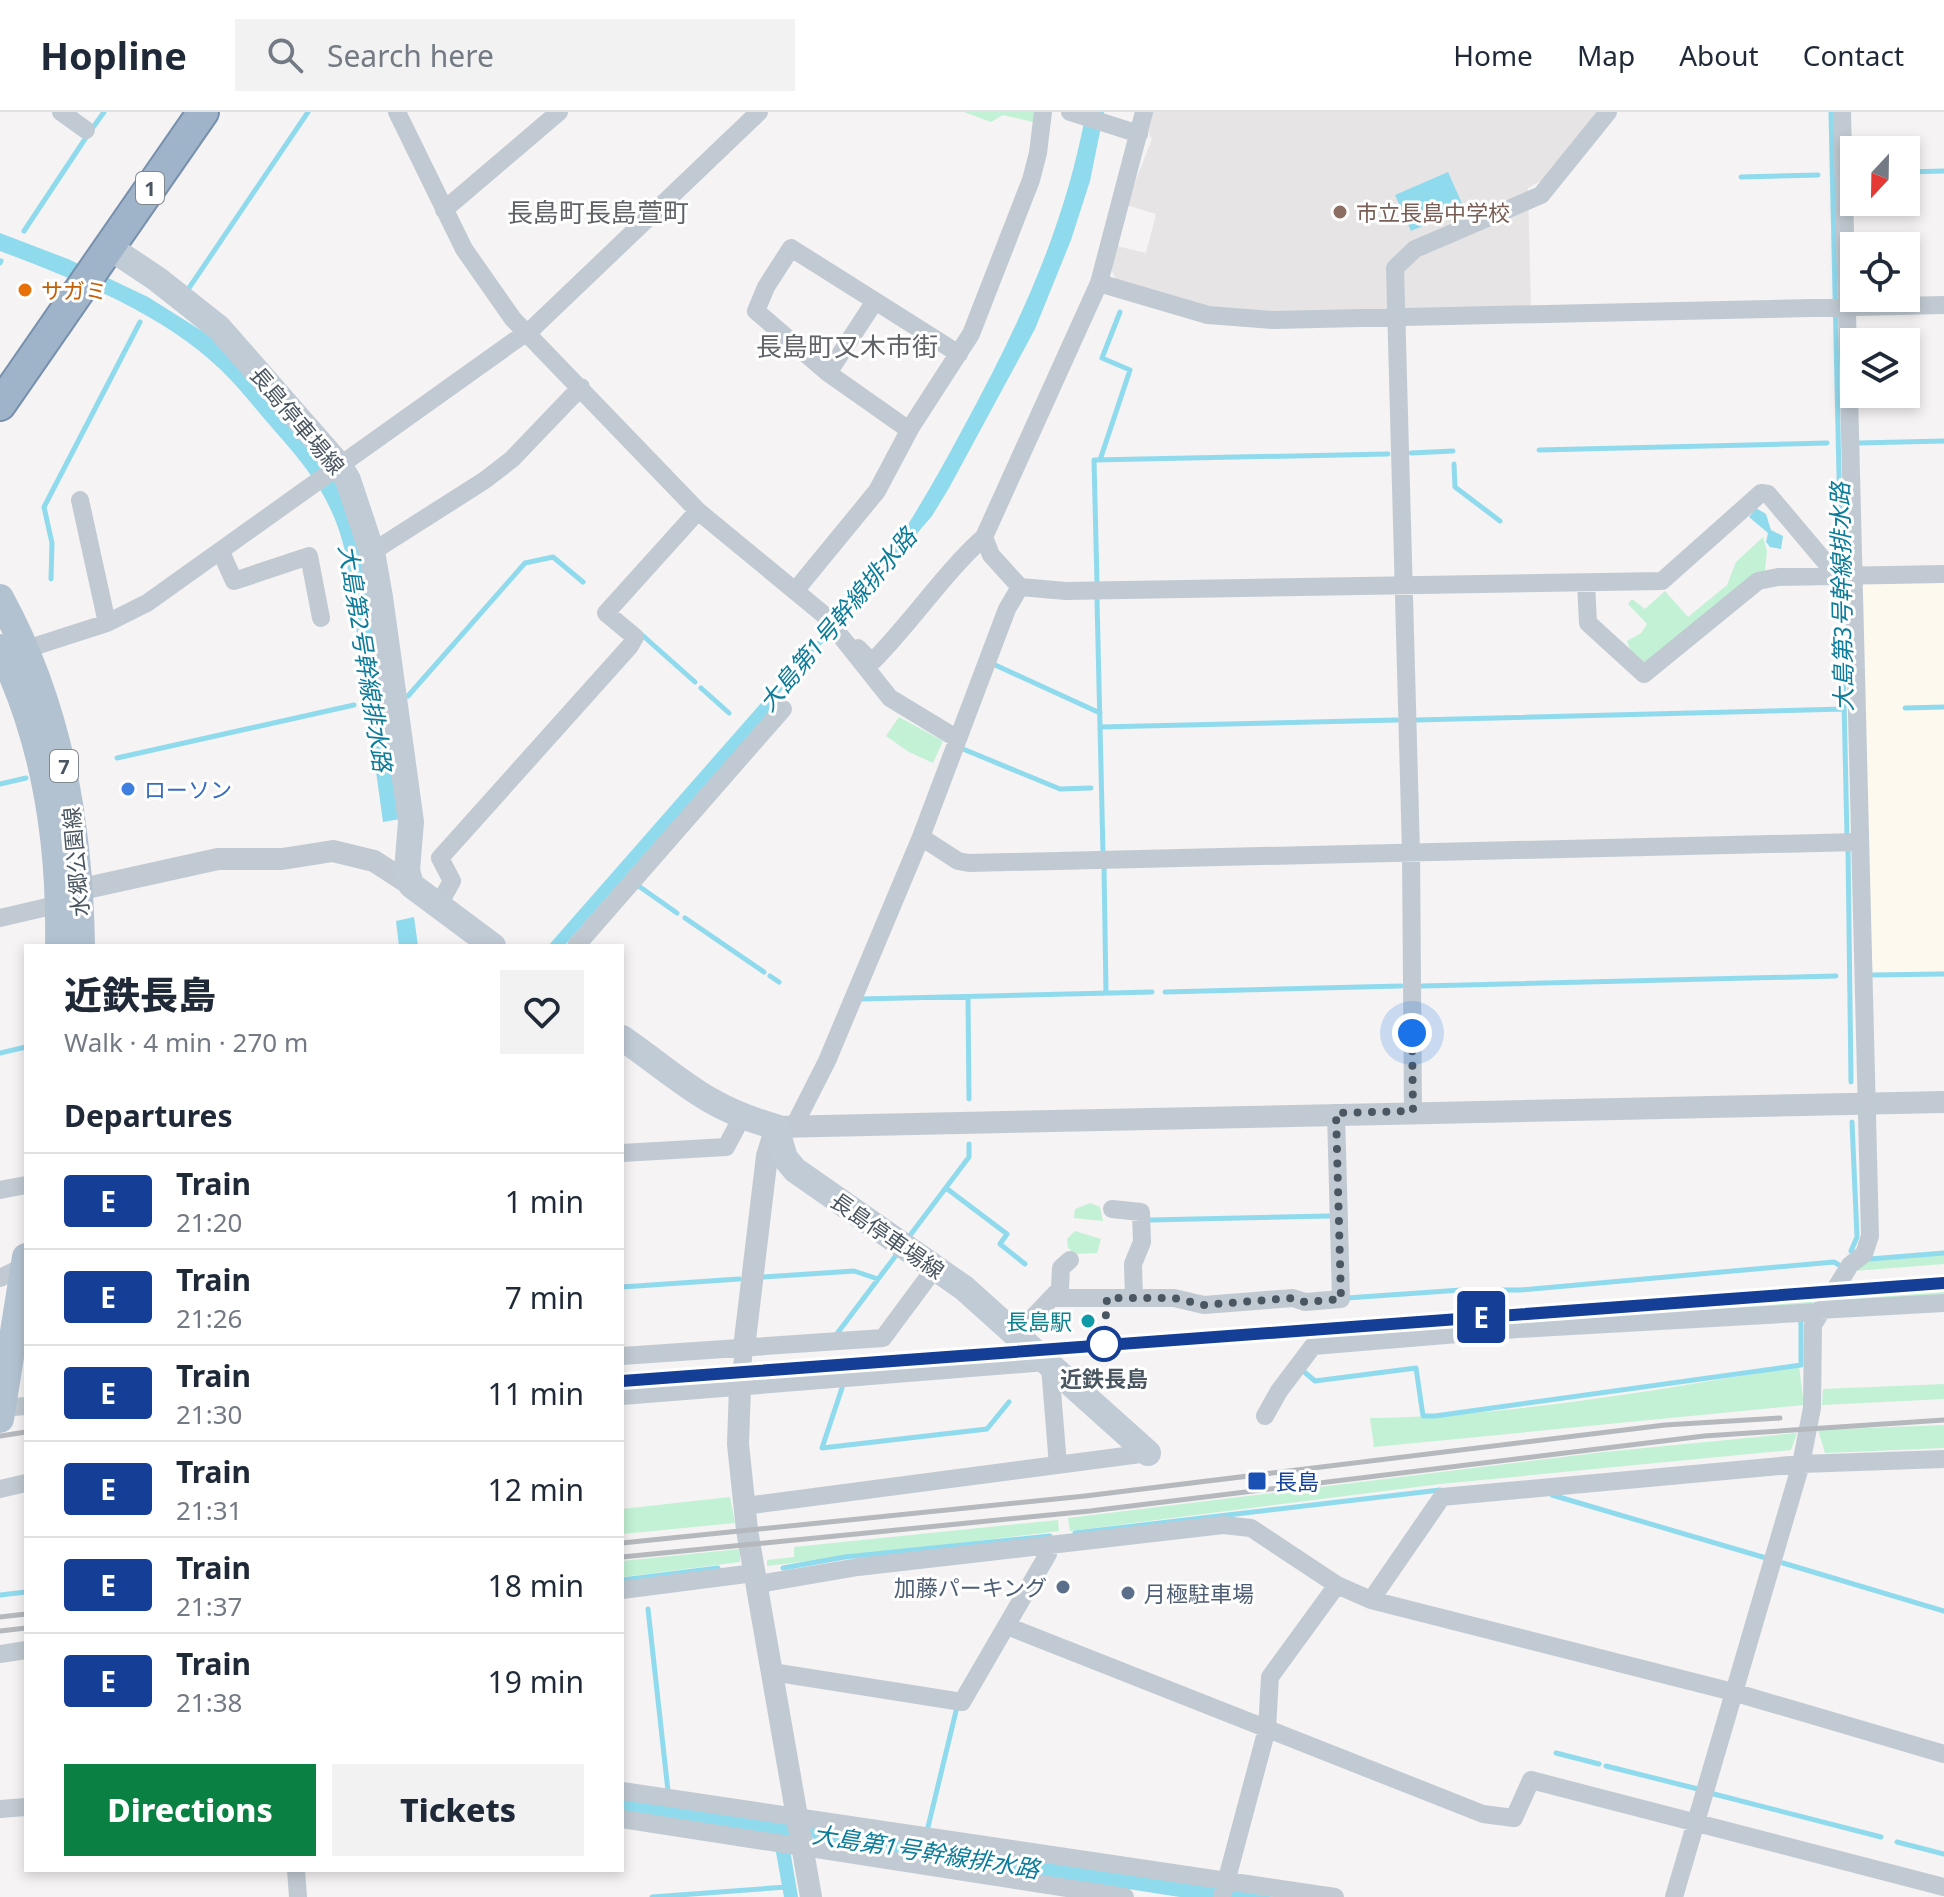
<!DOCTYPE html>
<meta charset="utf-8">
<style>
:root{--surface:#fff;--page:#f2f2f3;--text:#1f2937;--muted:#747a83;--line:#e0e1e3;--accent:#0b8043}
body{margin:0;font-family:"Noto Sans","Noto Sans JP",sans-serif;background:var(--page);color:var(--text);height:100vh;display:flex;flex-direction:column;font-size:30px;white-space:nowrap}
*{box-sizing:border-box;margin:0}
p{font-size:26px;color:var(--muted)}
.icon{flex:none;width:44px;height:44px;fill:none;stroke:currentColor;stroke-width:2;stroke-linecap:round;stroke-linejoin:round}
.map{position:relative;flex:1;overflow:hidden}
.drawer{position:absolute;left:24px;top:832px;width:600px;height:928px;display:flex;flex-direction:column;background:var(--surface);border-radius:0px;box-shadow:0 4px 12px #0003}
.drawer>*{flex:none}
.badge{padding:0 16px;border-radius:6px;font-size:28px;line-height:52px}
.needle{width:52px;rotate:202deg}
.tools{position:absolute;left:1840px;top:24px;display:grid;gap:16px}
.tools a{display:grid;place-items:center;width:80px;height:80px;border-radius:0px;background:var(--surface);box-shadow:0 4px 12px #0003;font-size:40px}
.you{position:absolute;width:40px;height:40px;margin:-20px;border:6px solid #fff;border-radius:50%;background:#1a73e8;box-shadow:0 0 0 12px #1a73e833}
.map>.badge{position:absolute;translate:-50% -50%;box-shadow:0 0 0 4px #fff}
h2{padding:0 40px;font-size:30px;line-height:72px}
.round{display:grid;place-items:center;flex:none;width:84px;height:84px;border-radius:0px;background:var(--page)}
.overview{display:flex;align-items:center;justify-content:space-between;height:136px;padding:0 40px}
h1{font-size:38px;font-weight:800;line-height:60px}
.button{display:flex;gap:16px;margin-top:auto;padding:16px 40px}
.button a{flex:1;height:92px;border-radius:0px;background:var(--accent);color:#fff;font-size:32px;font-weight:800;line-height:92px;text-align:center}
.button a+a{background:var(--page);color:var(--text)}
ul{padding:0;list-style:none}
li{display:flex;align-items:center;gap:24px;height:96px;padding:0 40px;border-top:2px solid var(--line)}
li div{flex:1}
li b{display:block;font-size:30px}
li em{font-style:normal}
li .badge{min-width:88px;font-weight:700;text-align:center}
header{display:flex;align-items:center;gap:48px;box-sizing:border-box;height:112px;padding:0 40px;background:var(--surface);border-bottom:2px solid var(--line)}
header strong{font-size:38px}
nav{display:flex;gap:44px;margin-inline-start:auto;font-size:28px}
.search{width:560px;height:72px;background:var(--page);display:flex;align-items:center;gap:20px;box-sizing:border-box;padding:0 28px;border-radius:0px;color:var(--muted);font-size:30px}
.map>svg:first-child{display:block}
.commercial{fill:#fdf9ef}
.education{fill:#e6e4e5}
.green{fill:#c3f1d5}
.water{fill:#90daee}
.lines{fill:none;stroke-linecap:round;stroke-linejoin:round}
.stream{stroke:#90daee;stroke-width:5}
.trunk-casing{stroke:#7690ad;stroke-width:34}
.minor{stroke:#c1cad2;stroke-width:18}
.tertiary{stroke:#c1cad2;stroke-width:22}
.secondary{stroke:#c1cbd6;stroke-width:26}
.primary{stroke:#b3c2d1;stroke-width:28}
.trunk{stroke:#9fb4c9;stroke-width:30}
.rail{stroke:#b5b8bd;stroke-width:5}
.primary-bridge{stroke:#b3c2d1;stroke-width:28}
.line-casing{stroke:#fff;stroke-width:18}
.line{stroke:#153f97;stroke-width:12}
.walk{stroke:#4a5661;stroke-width:8;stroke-dasharray:0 14.4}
.education-dot{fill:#8d6e63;stroke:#fff;stroke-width:3}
.food-dot{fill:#e8710a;stroke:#fff;stroke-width:3}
.shop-dot{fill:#3f7fe0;stroke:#fff;stroke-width:3}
.culture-dot{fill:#0f9aa8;stroke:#fff;stroke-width:3}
.stop-dot{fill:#fff;stroke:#153f97;stroke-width:4}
.transit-dot{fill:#1a4fb4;stroke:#fff;stroke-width:3}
.service-dot{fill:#5c6f8a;stroke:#fff;stroke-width:3}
.labels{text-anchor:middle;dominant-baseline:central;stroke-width:6;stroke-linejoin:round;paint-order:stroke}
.shield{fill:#fff;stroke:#808990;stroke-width:2}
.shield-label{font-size:20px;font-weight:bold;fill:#4a5661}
.education-label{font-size:22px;fill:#785e54;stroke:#fff;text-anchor:start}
.food-label{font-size:22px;fill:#c56008;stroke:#fff;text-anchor:start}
.street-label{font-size:22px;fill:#4a5661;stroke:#fff}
.shop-label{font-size:22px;fill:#366cbe;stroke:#fff;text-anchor:start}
.culture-label{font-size:22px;fill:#0d838f;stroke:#fff;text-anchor:end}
.stop-label{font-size:22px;font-weight:bold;fill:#4a5661;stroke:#fff}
.transit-label{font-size:22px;fill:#164399;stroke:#fff;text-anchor:start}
.service-label{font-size:22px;fill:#4e5e75;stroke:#fff;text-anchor:end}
.water-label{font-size:24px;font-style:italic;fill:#0c7c9b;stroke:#fff}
.quarter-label{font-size:26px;fill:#5f6368;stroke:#fff}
</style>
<header>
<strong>Hopline</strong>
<div class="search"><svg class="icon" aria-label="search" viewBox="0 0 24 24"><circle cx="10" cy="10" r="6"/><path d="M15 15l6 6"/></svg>Search here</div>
<nav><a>Home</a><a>Map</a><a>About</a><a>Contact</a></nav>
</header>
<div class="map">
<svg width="1944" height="1785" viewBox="0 0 1944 1785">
<rect width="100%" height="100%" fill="#f5f3f3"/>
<path class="commercial" d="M 1944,468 L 1944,859 L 1868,861 L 1858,472 Z"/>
<path class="education" d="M 1152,0 L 1598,0 L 1544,67 L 1528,76 L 1531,196 L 1273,202 L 1200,197 L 1116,168 L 1108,150 L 1112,133 L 1146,141 L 1156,102 L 1126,93 L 1152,27 L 1147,18 Z"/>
<path class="green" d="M 964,0 L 1035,0 L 1033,10 L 1003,3 L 991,10 Z
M 1763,425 L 1767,439 L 1765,459 L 1647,551 L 1632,542 L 1627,529 L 1641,521 L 1647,512 L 1628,492 L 1632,487 L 1645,497 L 1665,479 L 1688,505 L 1727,473 L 1736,450 Z
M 899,605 L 943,629 L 933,651 L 909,640 L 886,624 Z
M 1090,1091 L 1100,1095 L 1103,1109 L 1074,1106 L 1075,1097 Z
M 1075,1119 L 1101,1127 L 1097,1141 L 1075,1142 L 1068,1136 L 1067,1127 Z
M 1944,1143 L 1944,1152 L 1854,1159 L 1862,1150 Z
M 1944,1175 L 1944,1187 L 1837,1194 L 1840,1181 Z
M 1817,1182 L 1810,1196 L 1311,1224 Z
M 1799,1254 L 1804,1293 L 1374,1335 L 1370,1306 C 1514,1304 1657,1278 1799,1254 Z
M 1944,1272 L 1944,1287 L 1822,1293 L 1823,1277 Z
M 1944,1313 L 1944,1336 L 1825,1341 L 1818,1318 Z
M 1797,1321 L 1791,1338 L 1440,1372 L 1070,1419 L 1068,1406 L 1604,1340 Z
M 730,1385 L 735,1411 L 622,1422 L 622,1397 Z
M 1058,1408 L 1059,1419 L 767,1454 L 767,1448 L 794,1445 L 794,1435 Z
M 740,1437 L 740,1450 L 623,1465 L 622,1449 Z"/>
<path class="water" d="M 1086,0 L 1104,0 L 1090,69 L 1071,128 L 1035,217 L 949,376 L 932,404 L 776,585 L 774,595 L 564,834 L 548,834 L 804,542 C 871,480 918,400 961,320 C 1018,215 1064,119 1086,0 Z
M 1448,60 L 1464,96 L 1411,119 L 1395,83 Z
M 0,121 L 68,147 L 148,185 L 210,224 L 345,380 L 363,443 L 400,707 L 383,710 L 346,443 C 333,388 311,360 274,318 C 256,298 240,276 221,258 C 161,200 76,168 0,139 Z
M 1756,396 L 1766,402 L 1771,418 L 1783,424 L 1781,437 L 1770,435 L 1766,430 L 1768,421 L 1749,405 Z
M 414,805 L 418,834 L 399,834 L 396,809 Z
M 622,1683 L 1275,1785 L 1180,1785 L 821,1730 L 810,1725 L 788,1726 L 798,1785 L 784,1785 L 773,1724 L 622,1701 Z"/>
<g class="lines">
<path class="stream" d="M 1831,0 L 1847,725
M 94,14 L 104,0
M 1906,60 L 1944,59
M 1741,65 L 1818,63
M 24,119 L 87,24
M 0,151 L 1,149
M 189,176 L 308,0
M 1859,331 L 1944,329
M 1539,338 L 1827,331
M 1411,341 L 1453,339
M 1100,348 L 1130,258 L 1102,246 L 1120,200
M 1454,352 L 1455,375 L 1500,409
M 51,467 L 52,431 L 44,395 L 140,210
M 1097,471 L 1094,348 L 1388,342
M 1097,488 L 1103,741
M 641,522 L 695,570
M 993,552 L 1100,601
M 701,576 L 729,601
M 408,584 L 525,451 L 553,445 L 583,470
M 1905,596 L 1944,595
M 1417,608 L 1844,597
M 1100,615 L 1397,608
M 963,637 L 1060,677 L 1091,676
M 117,646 L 354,593
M 0,672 L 26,666
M 1848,735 L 1851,970
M 1104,754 L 1106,881
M 640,775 L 677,801
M 685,806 L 764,860
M 1872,863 L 1944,862
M 770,864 L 779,870
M 1422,874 L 1836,864
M 1165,880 L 1401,874
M 968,885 L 969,987
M 862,887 L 1152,880
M 0,941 L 26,935
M 946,1076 L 1007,1122 L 1000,1132 L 1025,1152
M 1150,1108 L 1330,1104
M 908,1126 L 969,1045 L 969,1032
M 1851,1139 L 1857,1125 L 1852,1010
M 1870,1147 L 1944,1141
M 763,1165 L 854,1159 L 878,1167
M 622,1175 L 739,1167
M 1347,1186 L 1461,1178 L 1520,1178 L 1834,1150 L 1839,1153
M 836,1223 L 897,1142
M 1302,1258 L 1315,1269 L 1416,1256 L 1423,1304 L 1435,1304 L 1801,1253 L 1801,1210
M 842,1276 L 822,1336 L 987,1317 L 1009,1290
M 1552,1383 L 1766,1446
M 1075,1421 L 1440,1378
M 1783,1451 L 1944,1499
M 783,1456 L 845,1445 L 1050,1424
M 622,1468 L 718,1456
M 0,1483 L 26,1480
M 648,1497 L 668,1679
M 1556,1641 L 1599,1652
M 1606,1654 L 1698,1677
M 1710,1681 L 1881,1725
M 928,1715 L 957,1595
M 1897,1730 L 1944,1742
M 652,1785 L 786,1775"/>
<g class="trunk-casing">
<path id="trunk" d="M 0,293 L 203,0"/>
</g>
<path class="minor" d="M 61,0 L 86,18
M 397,0 L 464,137 L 513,207 L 698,399 L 823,502 L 890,586 L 956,626
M 1070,0 L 1139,22
M 444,98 L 559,0
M 1099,171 L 1208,203 L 1273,208 L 1944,193
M 875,189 L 828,261 L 756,199 L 766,175 L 791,136 L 959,242
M 828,261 L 909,318
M 80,388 L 107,511
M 221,440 L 234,469 L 309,444 L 321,506
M 372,440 L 485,368 L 512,347 L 581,275
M 1586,471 L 1588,511 L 1644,562 L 1758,469 L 1778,465 L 1944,462
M 1020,475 L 1066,479 L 1662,469 L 1761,381 L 1768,382 L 1827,452 L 1828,464
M 795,479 L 877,379 L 911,315 L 971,222 L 1031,68 L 1038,41 L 1043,0
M 858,536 L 872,550 C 912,510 942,463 984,425 L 1099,171 L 1144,0
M 14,541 L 107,511 L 147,491 L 534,215 L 759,0
M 921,725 L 958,749 L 969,751 L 1858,730
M 438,794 L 452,769 L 440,746 L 630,534 L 635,525 L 606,501 L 698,399
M 0,806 L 60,792
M 576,834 L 783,597
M 1413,999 L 1411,740 L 1395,156 L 1415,137 L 1541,83 L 1608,0
M 794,1014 L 827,949 L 921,725 L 1007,497 L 1020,475 L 991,443 L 984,425
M 622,1041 L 726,1035 L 742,1005
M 0,1078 L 26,1073
M 1112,1097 L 1141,1100 L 1142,1130 L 1133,1152 L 1134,1186
M 0,1166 L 26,1153
M 1051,1186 L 1174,1186 L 1204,1193 L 1293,1186 L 1305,1190 L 1341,1187 L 1336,1001
M 1819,1198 L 1944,1191
M 1018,1221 L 1060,1177 L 1061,1156 L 1070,1148
M 622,1244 L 883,1226 L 935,1156
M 1050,1255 L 1058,1353
M 740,1275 L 744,1236
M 622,1284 L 1046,1250
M 0,1296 L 26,1294
M 1265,1304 L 1279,1279 L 1313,1234 L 1518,1217 L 1818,1200
M 0,1377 L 26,1371
M 745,1394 L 1148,1341
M 758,1472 L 858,1455 L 1223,1413 L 1251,1416 L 1337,1473 L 1371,1488 L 1733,1580 L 1944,1642
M 622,1478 L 754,1461
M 1371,1488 L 1442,1385 L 1801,1352 L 1944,1347
M 1007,1514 L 1483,1702 L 1514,1706 L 1531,1668 L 1944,1775
M 0,1542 L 26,1538
M 772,1560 L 962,1590 L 1048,1442 L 1049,1434
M 622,1679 L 1335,1785
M 0,1697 L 26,1695
M 622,1707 L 1125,1785
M 296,1758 L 298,1785
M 1222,1785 L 1267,1617 L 1270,1565 L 1337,1473
M 1674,1785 L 1801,1352 L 1812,1296 L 1813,1213 L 1850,1153 L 1864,1142 L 1870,1124 L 1842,0"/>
<path class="tertiary" d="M 64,781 L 218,747 L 282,747 L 333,739 L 374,749 L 411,773
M 744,1236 L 767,1044 L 776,1015 L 1944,990
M 740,1275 L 738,1332 L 747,1418 L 811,1785"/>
<path class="secondary" d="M 109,135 L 157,167 L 219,216 L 339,353 L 348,368 L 372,440 L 380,485 L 411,710 L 407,758 L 411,773 L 493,834
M 622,926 C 680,966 704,995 776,1015 L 785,1046 L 795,1058 L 964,1176 L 1148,1341"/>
<path class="primary" d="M 0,486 C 59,594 79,712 81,834
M 0,536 C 46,629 61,731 59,834"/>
<use href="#trunk" class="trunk"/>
<path class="rail" d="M 622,1269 L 1944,1171
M 0,1324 L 26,1320
M 622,1431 L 1085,1384 L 1665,1313 L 1780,1306
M 622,1445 L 1090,1399 L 1704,1324 L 1944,1308
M 0,1505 L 26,1502
M 0,1519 L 26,1516"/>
<path class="primary-bridge" d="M 0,1307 L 26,1145"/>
</g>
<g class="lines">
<g class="line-casing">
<path id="line" d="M 622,1269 L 1944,1171"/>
</g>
<use href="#line" class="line"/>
<path class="walk" d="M 1104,1232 L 1107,1186 L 1174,1186 L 1204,1193 L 1293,1186 L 1305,1190 L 1341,1187 L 1336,1001 L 1413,999 L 1412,921"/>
</g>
<circle class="education-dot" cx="1340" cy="100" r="8"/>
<circle class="food-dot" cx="25" cy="178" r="8"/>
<circle class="shop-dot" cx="128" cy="677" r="8"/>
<circle class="culture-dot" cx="1088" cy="1209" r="8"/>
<circle class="stop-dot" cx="1104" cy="1232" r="16"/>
<rect class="transit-dot" x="1247" y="1359" width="20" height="20" rx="4"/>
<g class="service-dot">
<circle cx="1063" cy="1475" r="8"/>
<circle cx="1128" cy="1481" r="8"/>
</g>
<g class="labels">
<g class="shield">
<rect x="136" y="60" width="28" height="32" rx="6"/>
<rect x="50" y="638" width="28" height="32" rx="6"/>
</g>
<g class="shield-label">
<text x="150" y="76">1</text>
<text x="64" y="654">7</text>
</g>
<g class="education-label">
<text x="1356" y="100">市立長島中学校</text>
</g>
<g class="food-label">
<text x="41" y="178">サガミ</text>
</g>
<g class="street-label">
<text transform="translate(298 308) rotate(50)">長島停車場線</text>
<text transform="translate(75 750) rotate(-95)">水郷公園線</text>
<text transform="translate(888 1123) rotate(35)">長島停車場線</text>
</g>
<g class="shop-label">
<text x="144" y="677">ローソン</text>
</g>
<g class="culture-label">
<text x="1072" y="1209">長島駅</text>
</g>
<g class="stop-label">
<text x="1104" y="1266">近鉄長島</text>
</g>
<g class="transit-label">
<text x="1275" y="1369">長島</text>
</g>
<g class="service-label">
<text x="1047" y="1475">加藤パーキング</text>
<text x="1144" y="1481" text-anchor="start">月極駐車場</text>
</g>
<g class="water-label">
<text transform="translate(1841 485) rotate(-91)">大島第3号幹線排水路</text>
<text transform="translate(837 507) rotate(-50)">大島第1号幹線排水路</text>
<text transform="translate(366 546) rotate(81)">大島第2号幹線排水路</text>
<text transform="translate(926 1739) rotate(9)">大島第1号幹線排水路</text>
</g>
<g class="quarter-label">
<text x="598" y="100">長島町長島萱町</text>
<text x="847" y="234">長島町又木市街</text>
</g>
</g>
</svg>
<div class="tools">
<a><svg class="needle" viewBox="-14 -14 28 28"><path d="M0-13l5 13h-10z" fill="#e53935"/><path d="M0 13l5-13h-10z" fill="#747a83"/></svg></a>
<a><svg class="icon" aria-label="locate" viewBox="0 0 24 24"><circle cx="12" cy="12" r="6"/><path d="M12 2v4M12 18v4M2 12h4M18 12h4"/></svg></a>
<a><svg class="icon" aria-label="layers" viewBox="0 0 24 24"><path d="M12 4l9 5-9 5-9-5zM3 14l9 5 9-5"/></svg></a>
</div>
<div class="you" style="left:1412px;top:921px"></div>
<b class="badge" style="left:1481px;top:1205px;background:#153f97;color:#fff">E</b>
<section class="drawer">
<div class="overview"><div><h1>近鉄長島</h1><p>Walk · 4 min · 270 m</p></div><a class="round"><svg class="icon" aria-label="heart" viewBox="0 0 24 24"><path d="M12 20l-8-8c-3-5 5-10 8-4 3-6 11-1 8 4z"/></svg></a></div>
<h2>Departures</h2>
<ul>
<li><span class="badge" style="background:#153f97;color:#fff">E</span><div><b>Train</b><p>21:20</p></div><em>1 min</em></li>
<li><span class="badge" style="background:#153f97;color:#fff">E</span><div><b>Train</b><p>21:26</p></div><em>7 min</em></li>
<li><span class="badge" style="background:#153f97;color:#fff">E</span><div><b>Train</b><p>21:30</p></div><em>11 min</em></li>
<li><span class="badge" style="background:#153f97;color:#fff">E</span><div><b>Train</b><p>21:31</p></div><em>12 min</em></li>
<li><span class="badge" style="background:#153f97;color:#fff">E</span><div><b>Train</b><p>21:37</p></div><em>18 min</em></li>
<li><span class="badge" style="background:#153f97;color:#fff">E</span><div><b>Train</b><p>21:38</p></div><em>19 min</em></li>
</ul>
<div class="button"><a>Directions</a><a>Tickets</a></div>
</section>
</div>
